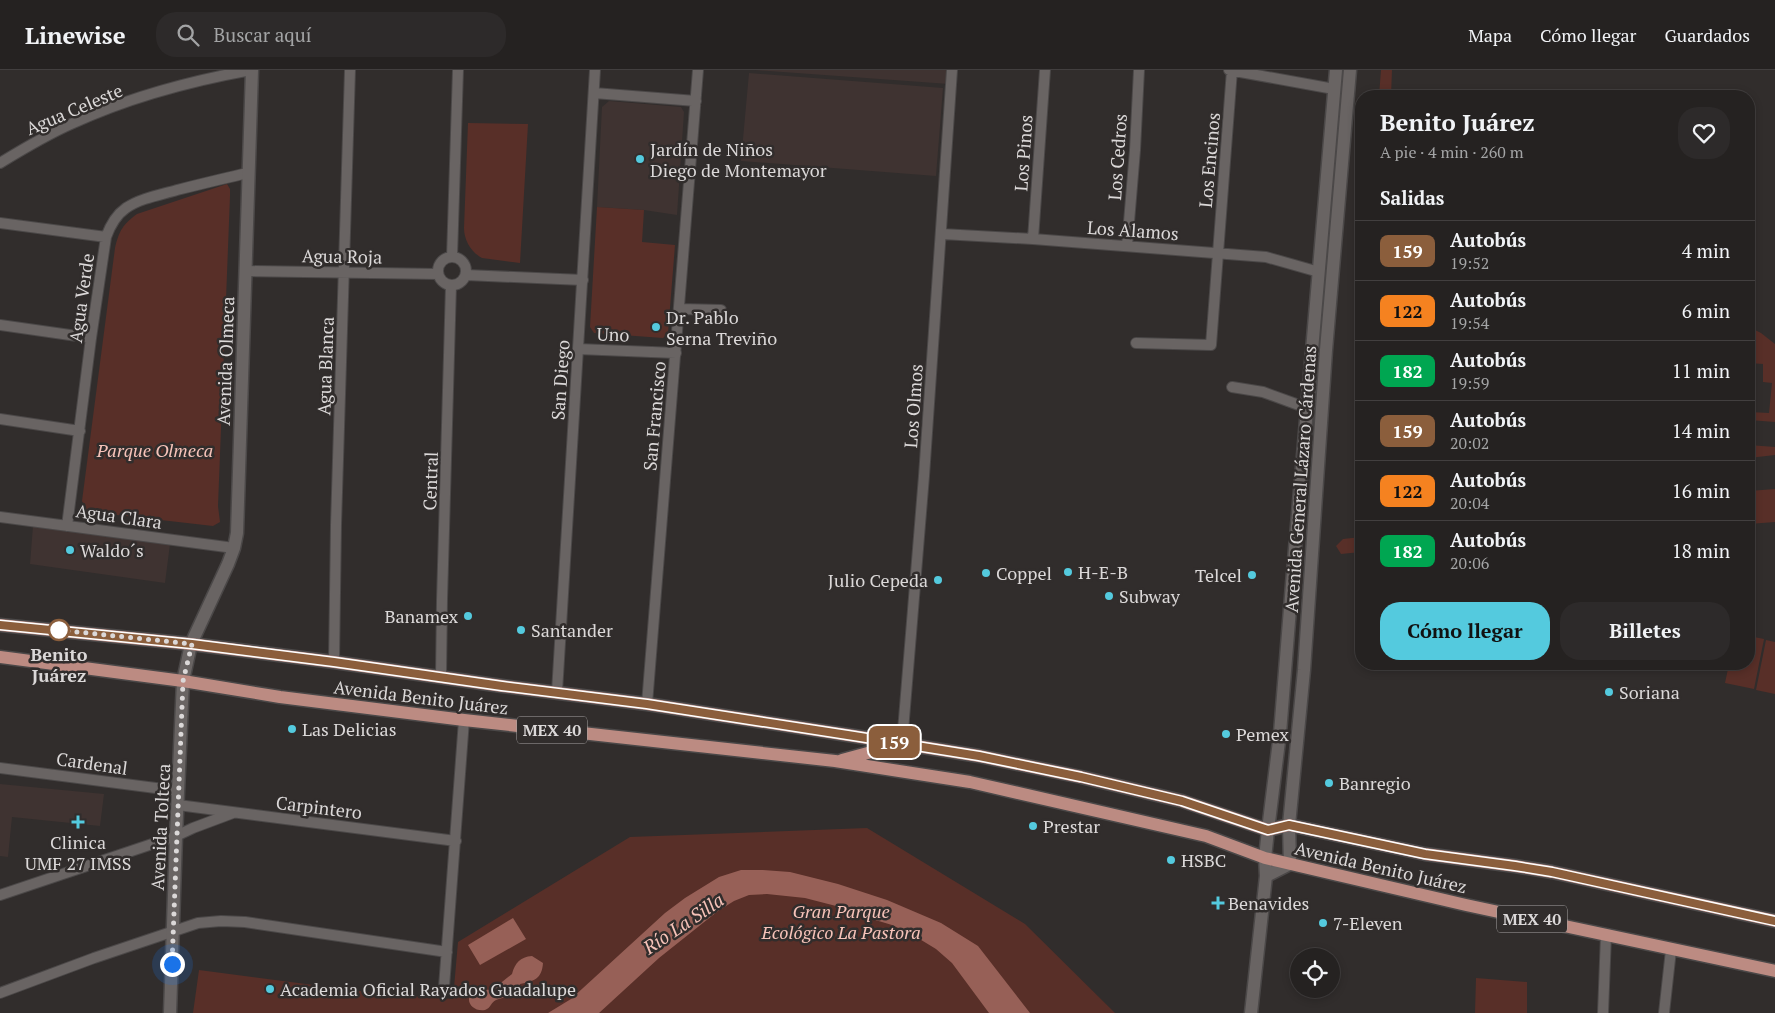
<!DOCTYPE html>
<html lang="es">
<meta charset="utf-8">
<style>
:root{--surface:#252221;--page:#2d2a2a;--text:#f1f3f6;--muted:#a3a4a5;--line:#423f3f;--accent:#54cade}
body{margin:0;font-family:"PT Serif",serif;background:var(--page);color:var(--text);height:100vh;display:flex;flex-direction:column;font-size:19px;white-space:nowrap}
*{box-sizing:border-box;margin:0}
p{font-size:16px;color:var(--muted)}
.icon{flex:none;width:28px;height:28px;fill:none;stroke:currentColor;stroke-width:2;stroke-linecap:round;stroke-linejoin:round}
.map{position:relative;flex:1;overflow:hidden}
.details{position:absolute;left:1355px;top:20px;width:400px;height:580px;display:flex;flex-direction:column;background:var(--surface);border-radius:20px;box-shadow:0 2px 8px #0003,0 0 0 1px var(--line)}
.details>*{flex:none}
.badge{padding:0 10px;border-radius:8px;font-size:18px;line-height:32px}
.fabs{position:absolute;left:1290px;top:878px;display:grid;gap:10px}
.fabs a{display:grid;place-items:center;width:50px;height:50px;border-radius:50%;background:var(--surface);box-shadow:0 2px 8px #0003,0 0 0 1px var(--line);font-size:25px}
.you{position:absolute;width:25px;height:25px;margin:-12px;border:4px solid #fff;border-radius:50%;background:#1a73e8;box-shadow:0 0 0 8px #1a73e833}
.map>.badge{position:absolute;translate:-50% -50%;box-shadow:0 0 0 2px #fff}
h2{padding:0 25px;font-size:19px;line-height:45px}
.round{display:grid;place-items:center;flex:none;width:52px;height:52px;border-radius:20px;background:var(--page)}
.summary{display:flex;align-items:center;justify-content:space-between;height:85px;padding:0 25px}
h1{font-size:24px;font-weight:700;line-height:38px}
.primary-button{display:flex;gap:10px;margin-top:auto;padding:10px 25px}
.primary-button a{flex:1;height:58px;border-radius:20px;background:var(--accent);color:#111;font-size:20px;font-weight:700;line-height:58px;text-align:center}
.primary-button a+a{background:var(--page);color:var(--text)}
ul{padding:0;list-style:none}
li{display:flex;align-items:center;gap:15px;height:60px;padding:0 25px;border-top:1px solid var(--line)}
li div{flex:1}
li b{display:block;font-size:19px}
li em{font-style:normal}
li .badge{min-width:55px;font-weight:700;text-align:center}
header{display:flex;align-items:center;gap:30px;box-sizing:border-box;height:70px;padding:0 25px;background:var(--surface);border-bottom:1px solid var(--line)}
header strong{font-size:24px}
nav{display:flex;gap:28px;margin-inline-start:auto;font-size:18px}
.search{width:350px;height:45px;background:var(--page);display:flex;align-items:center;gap:12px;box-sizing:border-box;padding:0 18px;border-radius:20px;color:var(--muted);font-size:19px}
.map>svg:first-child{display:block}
.built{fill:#3f3331}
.green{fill:#582f28}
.water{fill:#976057}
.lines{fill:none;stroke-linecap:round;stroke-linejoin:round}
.minor-casing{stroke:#4b4848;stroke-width:12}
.tertiary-casing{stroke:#4b4848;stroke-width:15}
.primary-casing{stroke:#4b4848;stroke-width:15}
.minor{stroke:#696463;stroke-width:10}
.tertiary{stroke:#696463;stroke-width:12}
.primary{stroke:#bc8b82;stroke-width:12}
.line-casing{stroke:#fff;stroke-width:11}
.line{stroke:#8b5e3c;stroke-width:8}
.walk{stroke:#dbd8d8;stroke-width:5;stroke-dasharray:0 9}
.poi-dot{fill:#54cade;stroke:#312d2c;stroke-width:2}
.stop-dot{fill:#fff;stroke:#8b5e3c;stroke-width:2.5}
.labels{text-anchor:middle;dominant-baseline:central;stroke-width:5;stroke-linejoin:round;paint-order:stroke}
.shield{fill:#312d2c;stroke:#a8a5a4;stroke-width:1}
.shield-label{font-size:16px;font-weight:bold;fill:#dbd8d8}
.street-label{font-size:18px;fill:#dbd8d8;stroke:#312d2c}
.poi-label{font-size:18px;fill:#dbd8d8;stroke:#312d2c;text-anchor:start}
.park-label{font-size:18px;font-style:italic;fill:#f7c3b9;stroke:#312d2c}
.stop-label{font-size:18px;font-weight:bold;fill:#dbd8d8;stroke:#312d2c}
.water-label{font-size:19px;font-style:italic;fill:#f6c2b8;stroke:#312d2c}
</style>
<header>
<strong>Linewise</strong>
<div class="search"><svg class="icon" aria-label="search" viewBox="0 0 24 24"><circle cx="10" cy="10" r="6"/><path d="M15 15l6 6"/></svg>Buscar aquí</div>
<nav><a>Mapa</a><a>Cómo llegar</a><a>Guardados</a></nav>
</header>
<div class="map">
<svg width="1775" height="943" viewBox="0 0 1775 943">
<rect width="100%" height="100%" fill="#312d2c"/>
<path class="built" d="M 755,0 L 949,0 L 949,14 Z
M 749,3 L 943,18 L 936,106 L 741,91 Z
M 609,31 L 681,37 L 684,42 L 677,145 L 644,140 L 597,137 L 602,37 Z
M 33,456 L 170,474 L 165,513 L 30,494 Z
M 0,714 L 104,724 L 100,756 L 12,747 L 8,787 L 0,786 Z"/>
<path class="green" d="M 1381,0 L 1392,0 L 1391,26 L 1379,26 Z
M 468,53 L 528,54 L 520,193 L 482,188 C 471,182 464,170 464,158 Z
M 227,114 L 230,119 L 230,126 L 218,436 L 220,452 L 213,456 L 91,442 L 86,439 L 82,431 L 115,178 C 119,161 123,154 137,144 Z
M 597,137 L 644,140 L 642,172 L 675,175 L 668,263 L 663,268 L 594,263 L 590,257 Z
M 1751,258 L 1761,263 L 1775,274 L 1775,352 L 1749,350 L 1749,342 L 1769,343 L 1772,313 L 1763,312 L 1763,294 L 1749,293 Z
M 1749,375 L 1775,377 L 1775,385 L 1749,388 Z
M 1775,419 L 1775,452 L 1749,454 L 1749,421 Z
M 1361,467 L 1361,482 L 1341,484 L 1336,476 L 1343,469 Z
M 1749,566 L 1764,569 L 1754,619 L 1725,613 L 1729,594 L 1749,594 Z
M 1766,570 L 1775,572 L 1775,624 L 1756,620 Z
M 867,758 L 1025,854 L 1115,943 L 193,943 L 199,900 L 383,924 L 453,929 L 458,872 L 630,767 Z
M 1476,908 L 1527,912 L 1527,943 L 1475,943 Z"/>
<path class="water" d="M 741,800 L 763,800 L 790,802 L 838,814 L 887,830 L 941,853 L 978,876 L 1030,943 L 989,943 L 952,893 L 936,879 L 913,865 L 892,855 L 862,846 L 836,836 L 805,828 L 767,824 L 749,825 L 734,831 L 718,841 L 659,888 L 599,943 L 548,943 L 571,929 L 665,843 L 685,828 L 719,807 Z
M 513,848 L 526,869 L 480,895 L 468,875 Z
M 532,886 L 543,893 C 542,909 534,911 520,914 L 518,922 C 511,927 504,927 496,930 C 491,932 491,938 485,940 C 467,943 458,917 492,920 L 512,904 C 515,893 520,887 532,886 Z"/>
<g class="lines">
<g class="minor-casing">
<path id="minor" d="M 1229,0 L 1334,19
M 594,23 L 696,31
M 0,93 C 23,79 46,65 71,54 C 127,28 190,11 251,0
M 0,153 L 106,167
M 942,164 L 1033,169 L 1266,187 L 1319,202
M 1033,169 L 1045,0
M 1127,176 L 1135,80 L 1139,0
M438 201a14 14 0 1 1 28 0a14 14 0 1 1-28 0Z
M 452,187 L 458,0
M 246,201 L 438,204
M 466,205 L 583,210
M 680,239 L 721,240
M 0,255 L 91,268
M 1136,273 L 1211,275 L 1232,0
M 578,279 L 676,283
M 1232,317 L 1263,322 L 1307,338
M 0,349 L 80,361
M 0,447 L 234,478
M 67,456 L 91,268 L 106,167 C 110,156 116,145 126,138 C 141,128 160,125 177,120 C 201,114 225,108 248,103
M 334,592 L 336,455 L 350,0
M 441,607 L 442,530 L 451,215
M 557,622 L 595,0
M 647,634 L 698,0
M 902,673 L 924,406 L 952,0
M 0,698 L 179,721
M 178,735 L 456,771
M 0,825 L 176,766 L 193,758 L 233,743
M 444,917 L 464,650
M 0,923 L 94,888 L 198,853 L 221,851 L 245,852 L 447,882
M 1603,943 L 1606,865
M 1664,943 L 1671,880"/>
</g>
<g class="tertiary-casing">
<path id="tertiary" d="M 1266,806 L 1290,794 L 1289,755 L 1304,600 L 1326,280 L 1350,0
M 170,943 L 176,766 L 183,611 L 191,574 L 228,494 L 234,478 L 237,463 L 252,0
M 1251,943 L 1266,806 L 1265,788 L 1268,760 L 1280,663 L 1292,514 L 1336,0"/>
</g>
<g class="primary-casing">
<path id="primary" d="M 0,555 L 191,574 L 334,592 L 502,616 L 647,634 L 854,666 L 979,686 L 1081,707 L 1182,731 L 1268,760 L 1289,755 L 1425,784 L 1515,796 L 1552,802 L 1775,851
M 0,587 L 183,611 L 280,627 L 464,650 L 835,691 L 970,712 L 1206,766 L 1265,788 L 1466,835 L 1775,901
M 842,690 L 897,675"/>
</g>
<use href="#minor" class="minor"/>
<use href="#tertiary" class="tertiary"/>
<use href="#primary" class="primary"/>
</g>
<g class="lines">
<g class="line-casing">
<path id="line" d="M 0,555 L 192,574 L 334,592 L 502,616 L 647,634 L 854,666 L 979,686 L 1081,707 L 1182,731 L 1268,760 L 1289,755 L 1425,784 L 1515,796 L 1552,802 L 1775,851"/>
</g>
<use href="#line" class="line"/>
<path class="walk" d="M 59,560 L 192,574 L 183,611 L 172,894"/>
</g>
<g class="poi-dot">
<circle cx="640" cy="89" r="5"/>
<circle cx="656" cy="257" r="5"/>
<circle cx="70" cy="480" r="5"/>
<circle cx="1068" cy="502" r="5"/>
<circle cx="986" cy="503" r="5"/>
<circle cx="1252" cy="505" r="5"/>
<circle cx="938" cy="510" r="5"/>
<circle cx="1109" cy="526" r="5"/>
<circle cx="468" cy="546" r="5"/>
<circle cx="521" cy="560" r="5"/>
<circle cx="1609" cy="622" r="5"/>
<circle cx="292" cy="659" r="5"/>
<circle cx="1226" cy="664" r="5"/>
<circle cx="1329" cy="713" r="5"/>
<path d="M75.5 744.5h5v5h5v5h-5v5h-5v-5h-5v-5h5z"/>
<circle cx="1033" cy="756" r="5"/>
<circle cx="1171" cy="790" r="5"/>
<path d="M1215.5 825.5h5v5h5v5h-5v5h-5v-5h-5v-5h5z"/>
<circle cx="1323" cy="853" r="5"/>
<circle cx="270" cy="919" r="5"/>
</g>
<circle class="stop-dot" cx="59" cy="560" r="10"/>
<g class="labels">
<g class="shield">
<rect x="517" y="646.5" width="70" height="27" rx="4"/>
<rect x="1497" y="835.5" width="70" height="27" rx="4"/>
</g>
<g class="shield-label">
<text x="552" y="660">MEX 40</text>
<text x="1532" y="849">MEX 40</text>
</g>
<g class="street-label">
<text transform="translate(74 39) rotate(-23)">Agua Celeste</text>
<text transform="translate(1023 83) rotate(-86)">Los Pinos</text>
<text transform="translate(1117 87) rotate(-86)">Los Cedros</text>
<text transform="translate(1209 90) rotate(-85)">Los Encinos</text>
<text transform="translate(1133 160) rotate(4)">Los Alamos</text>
<text transform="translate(342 186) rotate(1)">Agua Roja</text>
<text transform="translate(81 228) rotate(-82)">Agua Verde</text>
<text transform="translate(613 264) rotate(2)">Uno</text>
<text transform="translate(225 291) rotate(-88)">Avenida Olmeca</text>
<text transform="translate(325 296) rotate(-88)">Agua Blanca</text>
<text transform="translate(560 310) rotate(-86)">San Diego</text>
<text transform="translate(913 336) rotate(-86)">Los Olmos</text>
<text transform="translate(654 346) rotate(-85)">San Francisco</text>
<text transform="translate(1300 409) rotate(-86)">Avenida General Lázaro Cárdenas</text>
<text transform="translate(430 411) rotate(-88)">Central</text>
<text transform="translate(119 446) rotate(8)">Agua Clara</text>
<text transform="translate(421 627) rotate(7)">Avenida Benito Juárez</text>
<text transform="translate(92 693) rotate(8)">Cardenal</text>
<text transform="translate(319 737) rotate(7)">Carpintero</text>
<text transform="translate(160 757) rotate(-87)">Avenida Tolteca</text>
<text transform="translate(1381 797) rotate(13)">Avenida Benito Juárez</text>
</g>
<g class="poi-label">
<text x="650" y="79">Jardín de Niños<tspan x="650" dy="21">Diego de Montemayor</tspan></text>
<text x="666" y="247">Dr. Pablo<tspan x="666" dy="21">Serna Treviño</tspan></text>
<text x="80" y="480">Waldo´s</text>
<text x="1078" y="502">H-E-B</text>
<text x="996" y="503">Coppel</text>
<text x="1242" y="505" text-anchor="end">Telcel</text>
<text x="928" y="510" text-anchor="end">Julio Cepeda</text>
<text x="1119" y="526">Subway</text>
<text x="458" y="546" text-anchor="end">Banamex</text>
<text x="531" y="560">Santander</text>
<text x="1619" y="622">Soriana</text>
<text x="302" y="659">Las Delicias</text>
<text x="1236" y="664">Pemex</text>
<text x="1339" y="713">Banregio</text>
<text x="1043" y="756">Prestar</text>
<text x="78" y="772" text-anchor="middle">Clinica<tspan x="78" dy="21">UMF 27 IMSS</tspan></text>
<text x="1181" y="790">HSBC</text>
<text x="1228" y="833">Benavides</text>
<text x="1333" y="853">7-Eleven</text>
<text x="280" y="919">Academia Oficial Rayados Guadalupe</text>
</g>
<g class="park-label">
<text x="155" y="380">Parque Olmeca</text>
<text x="841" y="841">Gran Parque<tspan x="841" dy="21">Ecológico La Pastora</tspan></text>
</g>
<g class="stop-label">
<text x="59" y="584">Benito<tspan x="59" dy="21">Juárez</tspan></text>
</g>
<g class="water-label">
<text transform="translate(683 853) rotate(-34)">Río La Silla</text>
</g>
</g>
</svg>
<div class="fabs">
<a><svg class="icon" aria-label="locate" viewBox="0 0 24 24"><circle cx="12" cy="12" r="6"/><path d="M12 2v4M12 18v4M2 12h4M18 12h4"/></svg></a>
</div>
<div class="you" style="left:172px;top:894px"></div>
<b class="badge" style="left:894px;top:672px;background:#8b5e3c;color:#fff">159</b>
<section class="details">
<div class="summary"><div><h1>Benito Juárez</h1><p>A pie · 4 min · 260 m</p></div><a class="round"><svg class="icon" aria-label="heart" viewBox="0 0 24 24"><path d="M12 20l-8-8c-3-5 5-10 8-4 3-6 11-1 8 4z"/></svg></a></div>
<h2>Salidas</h2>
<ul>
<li><span class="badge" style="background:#8b5e3c;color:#fff">159</span><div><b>Autobús</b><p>19:52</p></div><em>4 min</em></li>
<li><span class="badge" style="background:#f58220;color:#111">122</span><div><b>Autobús</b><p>19:54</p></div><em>6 min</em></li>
<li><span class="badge" style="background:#00a651;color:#fff">182</span><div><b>Autobús</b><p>19:59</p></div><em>11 min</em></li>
<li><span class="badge" style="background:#8b5e3c;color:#fff">159</span><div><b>Autobús</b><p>20:02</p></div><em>14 min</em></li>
<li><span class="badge" style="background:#f58220;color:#111">122</span><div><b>Autobús</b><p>20:04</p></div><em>16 min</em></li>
<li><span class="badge" style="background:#00a651;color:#fff">182</span><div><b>Autobús</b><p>20:06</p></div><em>18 min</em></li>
</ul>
<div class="primary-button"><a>Cómo llegar</a><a>Billetes</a></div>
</section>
</div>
